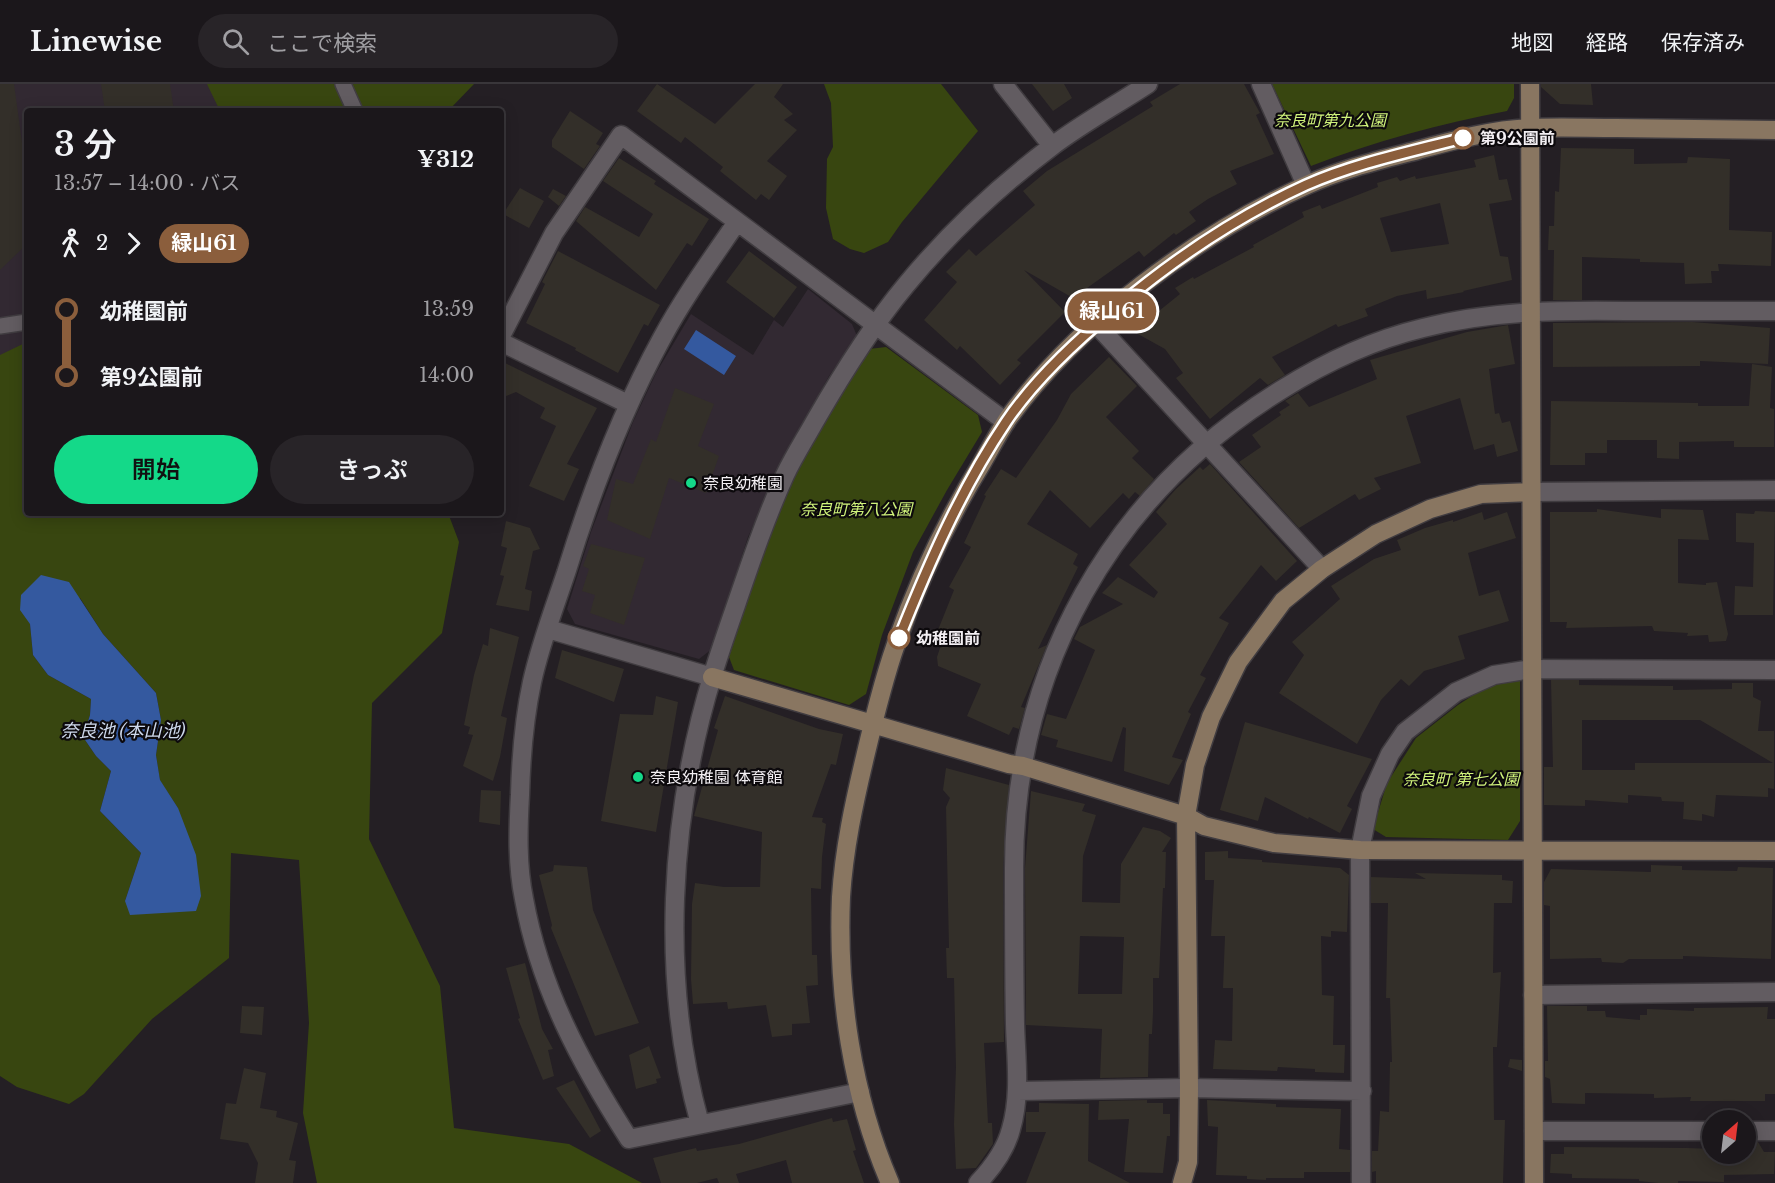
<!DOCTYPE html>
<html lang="ja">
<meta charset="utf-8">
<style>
:root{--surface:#1b171b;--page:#282428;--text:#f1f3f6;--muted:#a09fa3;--line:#39363a;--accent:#14d989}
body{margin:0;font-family:"Libre Baskerville","Noto Sans JP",serif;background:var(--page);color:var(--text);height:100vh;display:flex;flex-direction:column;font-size:22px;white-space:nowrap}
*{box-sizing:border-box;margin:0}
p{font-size:20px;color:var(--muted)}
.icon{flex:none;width:33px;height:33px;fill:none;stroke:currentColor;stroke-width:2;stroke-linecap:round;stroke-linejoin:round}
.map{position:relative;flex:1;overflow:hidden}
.details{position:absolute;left:24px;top:24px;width:480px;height:408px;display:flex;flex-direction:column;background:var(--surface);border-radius:6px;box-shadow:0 3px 15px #0003,0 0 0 2px var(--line)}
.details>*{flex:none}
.badge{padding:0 12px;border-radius:20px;font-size:21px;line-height:39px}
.needle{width:39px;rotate:28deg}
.buttons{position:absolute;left:1702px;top:1026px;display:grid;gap:12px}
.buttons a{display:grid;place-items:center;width:54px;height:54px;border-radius:50%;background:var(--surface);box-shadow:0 3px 15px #0003,0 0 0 2px var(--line);font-size:30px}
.map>.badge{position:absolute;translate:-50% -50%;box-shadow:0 0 0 3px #fff}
.legs{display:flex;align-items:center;gap:9px;height:66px;padding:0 30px;font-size:20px}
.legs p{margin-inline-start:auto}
.summary{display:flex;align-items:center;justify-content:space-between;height:102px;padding:0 30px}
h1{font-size:33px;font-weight:600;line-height:45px}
.cta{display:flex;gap:12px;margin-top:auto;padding:12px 30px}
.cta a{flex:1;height:69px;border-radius:36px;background:var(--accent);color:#111;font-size:24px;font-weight:600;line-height:69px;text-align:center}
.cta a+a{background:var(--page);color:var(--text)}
ul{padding:0 30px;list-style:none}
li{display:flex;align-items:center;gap:21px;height:66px;font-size:22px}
li i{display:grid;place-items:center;width:9px;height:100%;margin:0 8px;background:currentColor}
li i::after{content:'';width:15px;height:15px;margin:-8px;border:4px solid;border-radius:50%;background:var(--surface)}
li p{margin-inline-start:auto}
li:first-child i{background:linear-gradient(#0000 50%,currentColor 0)}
li:last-child i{background:linear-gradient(currentColor 50%,#0000 0)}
header{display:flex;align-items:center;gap:36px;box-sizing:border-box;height:84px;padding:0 30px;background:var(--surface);border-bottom:2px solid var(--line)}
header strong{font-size:28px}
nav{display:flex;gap:33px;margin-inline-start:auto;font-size:21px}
.search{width:420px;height:54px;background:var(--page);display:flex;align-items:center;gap:15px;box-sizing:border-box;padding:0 21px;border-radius:33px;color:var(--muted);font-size:22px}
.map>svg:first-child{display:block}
.built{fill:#322932}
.green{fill:#384610;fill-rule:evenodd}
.water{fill:#34599f}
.building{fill:#332f29;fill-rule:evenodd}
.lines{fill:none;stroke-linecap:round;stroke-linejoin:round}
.lane-casing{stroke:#403c40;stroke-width:18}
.street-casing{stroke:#403c40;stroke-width:21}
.secondary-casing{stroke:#403c40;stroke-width:21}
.lane{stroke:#625c61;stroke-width:15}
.street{stroke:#625c61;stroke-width:18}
.secondary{stroke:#897661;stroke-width:18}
.line-1-casing{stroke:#fff;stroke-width:14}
.line-1{stroke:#8b5e3c;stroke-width:9}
.stop-1-dot{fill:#fff;stroke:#8b5e3c;stroke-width:3}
.poi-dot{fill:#14d989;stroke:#0c090c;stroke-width:2}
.labels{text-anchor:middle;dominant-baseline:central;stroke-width:4.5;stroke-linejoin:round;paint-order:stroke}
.park-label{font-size:16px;font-style:italic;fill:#d0f37b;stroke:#0c090c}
.stop-label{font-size:16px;font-weight:bold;fill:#f3eff3;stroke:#0c090c;text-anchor:start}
.poi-label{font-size:16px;fill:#f3eff3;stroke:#0c090c;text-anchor:start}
.water-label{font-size:18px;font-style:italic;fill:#cdd8ec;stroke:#0c090c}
</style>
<header>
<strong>Linewise</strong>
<div class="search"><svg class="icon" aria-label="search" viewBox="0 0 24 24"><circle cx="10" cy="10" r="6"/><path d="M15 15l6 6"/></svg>ここで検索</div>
<nav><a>地図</a><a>経路</a><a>保存済み</a></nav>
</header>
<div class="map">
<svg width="1775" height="1099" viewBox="0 0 1775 1099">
<rect width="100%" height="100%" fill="#241f24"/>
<path class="built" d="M 0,0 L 281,0 L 281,27 L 27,27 L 27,429 L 0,475 Z
M 808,205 L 852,240 L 857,252 L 829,292 L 779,384 L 748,453 L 712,565 L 699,575 L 575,540 L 567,525 L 591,448 L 633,338 L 656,289 L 691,230 L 753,271 L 774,236 L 783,243 Z"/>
<path class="green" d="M 207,0 L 474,0 L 448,27 L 220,27 Z
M 824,0 L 941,0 L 978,47 L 902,138 L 888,158 L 864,169 L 850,165 L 833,155 L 826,124 L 827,75 L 833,63 L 831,19 Z
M 1272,0 L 1514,0 L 1514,14 L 1507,27 C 1440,40 1375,57 1311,82 Z
M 27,258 L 27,429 L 448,429 L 459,458 L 442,549 L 372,619 L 369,755 L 440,902 L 454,1044 L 569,1060 L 642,1099 L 317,1099 L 303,1029 L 309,939 L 299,776 L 231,769 L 229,874 L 152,935 L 84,1010 L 69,1020 L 17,1003 L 0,992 L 0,271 ZM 80,514 L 103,550 L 156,609 L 161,636 L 156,671 L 160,697 L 178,724 L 125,817 L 141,769 L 100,727 L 111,687 L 96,672 L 83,653 L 90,631 L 91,615 L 48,591 L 33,571 L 30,540 Z
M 886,263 L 978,331 L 982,348 L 947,406 L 913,468 L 882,551 L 866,610 L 849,621 L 734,586 L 729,573 L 764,465 L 792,394 L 869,265 Z
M 1520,596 L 1520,737 L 1508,756 L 1386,753 L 1373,745 L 1387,699 L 1416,654 L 1458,621 L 1489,601 Z"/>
<path class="water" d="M 696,246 L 736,272 L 724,291 L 684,265 Z
M 41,491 L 69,498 L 103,550 L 156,609 L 161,636 L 156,671 L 160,696 L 178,724 L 196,771 L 201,812 L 196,827 L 130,831 L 125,817 L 141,769 L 100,727 L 111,687 L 96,672 L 83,653 L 90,631 L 91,615 L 48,591 L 33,571 L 30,540 L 20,526 L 21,511 Z"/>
<path class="building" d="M 0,0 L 14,0 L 27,95 L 27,160 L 0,186 Z
M 101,0 L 170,0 L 174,27 L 105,27 Z
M 657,0 L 715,40 L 755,0 L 783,0 L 774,13 L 793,30 L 784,36 L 797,46 L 767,77 L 787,92 L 769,116 L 761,110 L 756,116 L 720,87 L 723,83 L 685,53 L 681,59 L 637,27 Z
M 1032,0 L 1064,0 L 1072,14 L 1053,27 Z
M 1180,0 L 1244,0 L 1260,29 L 1256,31 L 1274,70 L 1230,87 L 1237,100 L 1208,115 L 1189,128 L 1196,137 L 1176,151 L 1174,149 L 1144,173 L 1139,167 L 1073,214 L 1024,186 L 1065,228 L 1017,276 L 1021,279 L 1000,301 L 960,262 L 957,266 L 924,236 L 957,198 L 946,188 L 969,165 L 976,172 L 1035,121 L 1023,107 L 1047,87 L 1153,22 L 1150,18 Z
M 1541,0 L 1591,0 L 1593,21 L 1560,20 L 1541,3 Z
M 570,27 L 603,49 L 596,60 L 600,62 L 584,85 L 552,63 L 552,56 Z
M 1561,64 L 1634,65 L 1634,80 L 1687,79 L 1688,73 L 1730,75 L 1729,146 L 1772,148 L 1771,182 L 1718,180 L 1719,187 L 1711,187 L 1712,199 L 1685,200 L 1684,179 L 1640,178 L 1640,175 L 1582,173 L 1582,216 L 1553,216 L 1554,166 L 1548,166 L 1549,142 L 1554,142 L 1555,107 L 1559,108 Z
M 1494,71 L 1499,96 L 1507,95 L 1512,116 L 1489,120 L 1500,172 L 1508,173 L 1512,196 L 1463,207 L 1464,208 L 1427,215 L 1426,206 L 1397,212 L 1365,225 L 1368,232 L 1338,243 L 1336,240 L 1272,273 L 1285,291 L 1268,301 L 1260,294 L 1210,335 L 1176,294 L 1183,289 L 1165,265 L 1129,245 L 1140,223 L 1154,231 L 1180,210 L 1175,204 L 1193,193 L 1194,195 L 1254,163 L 1253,161 L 1304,133 L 1302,128 L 1320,121 L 1322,125 L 1378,103 L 1377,99 L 1397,93 L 1400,97 L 1415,92 L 1416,95 L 1476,83 L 1474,76 ZM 1440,119 L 1449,160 L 1391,168 L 1380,134 Z
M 619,74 L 656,97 L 654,100 L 709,135 L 692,162 L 687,159 L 656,206 L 576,137 L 585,123 L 639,153 L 653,130 L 603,97 Z
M 520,104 L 544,117 L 529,144 L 503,130 Z
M 553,105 L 566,112 L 559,122 L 548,113 Z
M 558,167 L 660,221 L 648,242 L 644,240 L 618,289 L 575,266 L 576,264 L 526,239 L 545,200 L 542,198 Z
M 749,167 L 797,203 L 774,234 L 726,198 Z
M 1553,239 L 1692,238 L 1770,244 L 1768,280 L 1700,277 L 1700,282 L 1553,283 Z
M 1508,241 L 1515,280 L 1489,285 L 1495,330 L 1499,329 L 1502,339 L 1510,337 L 1518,367 L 1497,373 L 1494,360 L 1474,366 L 1460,314 L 1406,332 L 1421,379 L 1374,394 L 1381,405 L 1359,416 L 1355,410 L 1299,444 L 1239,378 L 1261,363 L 1252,351 L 1281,331 L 1279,328 L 1290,321 L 1285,317 L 1298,309 L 1309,323 L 1377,295 L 1370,276 L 1467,248 Z
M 1109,273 L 1137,302 L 1106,333 L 1139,367 L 1132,374 L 1154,395 L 1140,412 L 1135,408 L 1129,415 L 1123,409 L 1090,444 L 1050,406 L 1027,440 L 1078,470 L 1073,480 L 1078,483 L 1038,565 L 1047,561 L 1021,623 L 1025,624 L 1019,645 L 1013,643 L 1009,651 L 967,632 L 981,600 L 938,582 L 937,573 L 943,555 L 936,551 L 954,506 L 949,503 L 971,463 L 964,459 L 986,412 L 984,411 L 1001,385 L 1016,394 L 1057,336 L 1071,310 Z
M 501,277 L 597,324 L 567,380 L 579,385 L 564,417 L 529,402 L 556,342 L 540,334 L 545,324 L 516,308 L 501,314 Z
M 1752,280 L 1772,283 L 1770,324 L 1774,325 L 1774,363 L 1734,363 L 1734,357 L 1679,358 L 1679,375 L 1657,374 L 1657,356 L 1607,356 L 1607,369 L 1585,369 L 1585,381 L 1550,381 L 1551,317 L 1698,319 L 1698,322 L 1749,322 Z
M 675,304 L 714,320 L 698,362 L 719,372 L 706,409 L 669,394 L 650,455 L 607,436 L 616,395 L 633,400 L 651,355 L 656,358 Z
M 1210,380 L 1297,477 L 1276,497 L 1261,481 L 1219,534 L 1229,539 L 1200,591 L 1206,594 L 1188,628 L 1191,630 L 1172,673 L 1183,676 L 1169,701 L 1124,687 L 1126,644 L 1123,643 L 1112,678 L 1056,663 L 1058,656 L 1041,651 L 1047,630 L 1066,635 L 1095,566 L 1074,555 L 1080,543 L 1123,520 L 1102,509 L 1118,493 L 1154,514 L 1158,508 L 1129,481 L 1167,440 L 1156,428 L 1176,405 L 1200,383 L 1203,386 Z
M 1597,425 L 1661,434 L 1661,425 L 1703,426 L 1709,456 L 1678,455 L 1678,499 L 1706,501 L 1706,499 L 1717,498 L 1728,550 L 1726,557 L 1709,558 L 1708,551 L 1687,552 L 1688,549 L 1654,547 L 1652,542 L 1566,544 L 1567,538 L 1550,538 L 1550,428 L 1597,428 Z
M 1755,427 L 1775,428 L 1773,531 L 1734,531 L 1735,502 L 1753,503 L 1754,459 L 1736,458 L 1736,429 L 1754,430 Z
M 1482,428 L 1484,436 L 1507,428 L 1516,454 L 1468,469 L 1479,512 L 1499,506 L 1509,537 L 1458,552 L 1465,575 L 1424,587 L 1409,602 L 1401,595 L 1381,616 L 1357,660 L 1279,609 L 1304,571 L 1292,558 L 1340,515 L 1331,502 L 1374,475 L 1401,466 L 1397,456 L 1425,444 L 1453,436 L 1453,438 Z
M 506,437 L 530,444 L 540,465 L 533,467 L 525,505 L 532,507 L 529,527 L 496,521 L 504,492 L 500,491 L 507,464 L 501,462 Z
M 591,460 L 645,474 L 624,541 L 590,529 L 595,511 L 582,507 L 589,485 L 583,482 Z
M 490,544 L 519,553 L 501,632 L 507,634 L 500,673 L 493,697 L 463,682 L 473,651 L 468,650 L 470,643 L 464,641 L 474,591 L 483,560 L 488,562 Z
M 562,566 L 624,585 L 614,618 L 555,594 Z
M 1551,596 L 1579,596 L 1579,601 L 1673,602 L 1673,606 L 1732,605 L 1732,599 L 1753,599 L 1753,613 L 1761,617 L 1758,647 L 1774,647 L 1774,705 L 1768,704 L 1768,713 L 1716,711 L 1714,733 L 1702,730 L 1702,737 L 1683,735 L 1684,718 L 1662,717 L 1661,713 L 1628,711 L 1628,719 L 1585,716 L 1585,722 L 1544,721 L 1544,683 L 1553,683 ZM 1582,636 L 1700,636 L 1773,679 L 1635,679 L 1635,686 L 1582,686 Z
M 656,612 L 678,618 L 656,748 L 601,737 L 620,630 L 653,631 Z
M 725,612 L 819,645 L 843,650 L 836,681 L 831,680 L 812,733 L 823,734 L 822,738 L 826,740 L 822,773 L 821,805 L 811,804 L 812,871 L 817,871 L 818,901 L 806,902 L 810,939 L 792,940 L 792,951 L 772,953 L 766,921 L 728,925 L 727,918 L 693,920 L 691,895 L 692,820 L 695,799 L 724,803 L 760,803 L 762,748 L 694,732 L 718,646 L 714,644 Z
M 1245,638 L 1372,675 L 1347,722 L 1352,725 L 1340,749 L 1309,733 L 1308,735 L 1265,713 L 1258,737 L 1220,726 Z
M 946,684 L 1009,701 L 1003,784 L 1004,958 L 984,959 L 988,1039 L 992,1039 L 993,1060 L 976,1084 L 956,1085 L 954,1040 L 956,983 L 954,894 L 947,894 L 946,864 L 949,864 L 946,723 L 950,714 L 943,706 Z
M 481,706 L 501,707 L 500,741 L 479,738 Z
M 1031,707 L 1085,720 L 1082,727 L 1096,731 L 1083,772 L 1082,818 L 1120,819 L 1121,780 L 1143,743 L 1160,747 L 1171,754 L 1162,768 L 1166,768 L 1165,804 L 1163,804 L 1159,894 L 1153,894 L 1153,928 L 1152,950 L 1149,950 L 1148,993 L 1100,994 L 1102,945 L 1026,941 L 1025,784 ZM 1080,852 L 1124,853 L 1122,910 L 1078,910 Z
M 1228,767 L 1228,774 L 1262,776 L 1262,778 L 1340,784 L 1349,791 L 1347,848 L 1331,847 L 1331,853 L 1321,852 L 1322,911 L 1334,912 L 1333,961 L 1345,961 L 1344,989 L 1315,988 L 1315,985 L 1278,983 L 1277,987 L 1213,985 L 1215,956 L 1232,957 L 1233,904 L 1223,904 L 1225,852 L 1211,852 L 1214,796 L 1205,796 L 1205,768 Z
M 554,781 L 587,783 L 593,826 L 639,939 L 595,952 L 551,844 L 552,841 L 539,791 L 553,787 Z
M 1651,781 L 1682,782 L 1682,786 L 1737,787 L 1738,783 L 1773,784 L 1771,875 L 1683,872 L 1683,875 L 1629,875 L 1623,879 L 1602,878 L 1601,874 L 1550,875 L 1550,822 L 1544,821 L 1544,798 L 1551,785 L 1651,788 Z
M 1415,789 L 1502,791 L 1502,796 L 1513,797 L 1512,819 L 1494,819 L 1493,889 L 1501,888 L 1497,963 L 1493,963 L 1494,1036 L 1505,1036 L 1503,1099 L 1376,1099 L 1376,1087 L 1372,1088 L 1372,1067 L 1378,1067 L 1380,1027 L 1389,1028 L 1390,978 L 1392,978 L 1390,914 L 1386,914 L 1388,819 L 1371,819 L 1371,793 L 1426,795 Z
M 525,879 L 542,945 L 553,965 L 548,966 L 554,992 L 543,996 L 518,935 L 520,934 L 506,884 Z
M 242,922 L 264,923 L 262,951 L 240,949 Z
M 1547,922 L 1587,922 L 1587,927 L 1605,927 L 1606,933 L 1640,936 L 1640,931 L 1647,931 L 1647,925 L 1694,927 L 1694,924 L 1768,923 L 1767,935 L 1775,935 L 1775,1010 L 1765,1010 L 1765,1017 L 1690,1017 L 1691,1013 L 1654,1014 L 1654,1010 L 1585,1009 L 1585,1020 L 1552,1019 L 1550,995 L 1545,993 L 1545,977 L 1548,977 Z
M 649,962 L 661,994 L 656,995 L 657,999 L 636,1005 L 629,971 Z
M 1510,975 L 1522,976 L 1522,987 L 1508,983 Z
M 244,984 L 266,989 L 260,1024 L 277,1027 L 276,1033 L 298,1039 L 289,1076 L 296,1077 L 293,1099 L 255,1099 L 258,1079 L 248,1059 L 220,1055 L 226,1019 L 236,1020 Z
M 574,996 L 601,1047 L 590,1054 L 556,1004 Z
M 1147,1016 L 1147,1019 L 1163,1019 L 1163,1030 L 1170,1030 L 1170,1052 L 1167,1052 L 1163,1089 L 1124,1088 L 1129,1035 L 1098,1036 L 1099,1017 Z
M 1207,1016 L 1276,1020 L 1276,1023 L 1341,1025 L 1339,1065 L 1350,1066 L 1350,1088 L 1304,1088 L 1304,1094 L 1266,1094 L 1266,1096 L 1247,1095 L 1247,1092 L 1216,1091 L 1218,1043 L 1208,1042 Z
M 1039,1019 L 1089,1020 L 1088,1077 L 1130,1099 L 1026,1099 L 1046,1048 L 1026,1048 L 1026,1028 L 1039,1028 Z
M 832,1034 L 833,1038 L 847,1035 L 856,1066 L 853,1067 L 864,1099 L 792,1099 L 786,1076 L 736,1090 L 739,1099 L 719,1099 L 717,1094 L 697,1099 L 661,1099 L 653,1074 L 696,1064 L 697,1067 L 739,1060 Z
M 1746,1058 L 1758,1058 L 1764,1068 L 1775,1068 L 1774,1090 L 1724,1091 L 1724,1098 L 1678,1097 L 1678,1099 L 1658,1099 L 1639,1097 L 1639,1095 L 1572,1094 L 1572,1090 L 1550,1089 L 1551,1070 L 1564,1070 L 1564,1063 L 1687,1064 L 1713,1065 L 1713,1070 L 1746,1070 Z"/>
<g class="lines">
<g class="lane-casing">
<path id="lane" d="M 343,0 L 355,27
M 0,242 L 27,238"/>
</g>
<g class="street-casing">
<path id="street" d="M 1003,0 L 1052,62
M 1261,0 L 1306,101
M 737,138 C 711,176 684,213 662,254 C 621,329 591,408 566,489 C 554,525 540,561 532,598 C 524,635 521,674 520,711 C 518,746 517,781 524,815 C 540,904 581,980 629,1055 L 860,1008
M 1096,240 L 1322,485
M 501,252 L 554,149 L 621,51 L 1006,338
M 501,258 L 628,320
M 1531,408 L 1775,406
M 548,545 L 712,593
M 1533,911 L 1775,908
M 1018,1007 L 1189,1004 L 1362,1007
M 700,1040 C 660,896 669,733 713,590 C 720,567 728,544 736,521 C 751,477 766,433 785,391 C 794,372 805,355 815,337 C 842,290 871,243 906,201 C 948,150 998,103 1051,63 C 1081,40 1116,21 1148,0
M 1534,1047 L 1713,1047
M 1746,1047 L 1775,1047
M 978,1099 C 992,1084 1006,1065 1011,1045 C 1021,1011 1016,974 1015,940 C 1014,888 1014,836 1014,784 C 1014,584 1111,411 1281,306 C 1324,279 1373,256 1423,244 C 1489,227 1559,226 1626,227 C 1676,227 1725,227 1775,227
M 1361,1099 L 1360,766 L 1371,712 L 1390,670 L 1405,648 L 1456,608 L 1494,591 L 1532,585 L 1775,586"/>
</g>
<g class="secondary-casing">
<path id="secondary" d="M 1530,0 L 1534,1099
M 712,593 L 1009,680 L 1023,682 L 1186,732 L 1204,742 L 1274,759 L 1360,766 L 1775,767
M 890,1099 C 852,1011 837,909 841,813 C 844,765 854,719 865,673 C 874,635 883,597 896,560 C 918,497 947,436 982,379 C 990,365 998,350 1007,336 C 1076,240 1199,149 1307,101 C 1342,85 1380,76 1418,66 C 1455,56 1494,45 1533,44 C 1560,43 1588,44 1616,44 C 1669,45 1722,45 1775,46
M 1182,1099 L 1188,1078 L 1189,1004 L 1186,732 L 1195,681 L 1211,633 L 1238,578 L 1283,517 L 1322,485 L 1376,450 L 1430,425 L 1481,410 L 1531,408"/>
</g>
<use href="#lane" class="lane"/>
<use href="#street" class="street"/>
<use href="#secondary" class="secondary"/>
</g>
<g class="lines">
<g class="line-1-casing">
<path id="line-1" d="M 899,554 C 929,479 961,405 1006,338 C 1035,295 1076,257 1116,224 C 1174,175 1236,133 1306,101 C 1356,79 1410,68 1463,54"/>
</g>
<use href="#line-1" class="line-1"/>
</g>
<g class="stop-1-dot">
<circle cx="1463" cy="54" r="10"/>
<circle cx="899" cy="554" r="10"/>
</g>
<g class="poi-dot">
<circle cx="691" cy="399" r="6"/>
<circle cx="638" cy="693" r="6"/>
</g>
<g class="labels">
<g class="park-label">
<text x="1330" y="36">奈良町第九公園</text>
<text x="856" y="425">奈良町第八公園</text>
<text x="1461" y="695">奈良町 第七公園</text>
</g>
<g class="stop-label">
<text x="1480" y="54">第9公園前</text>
<text x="916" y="554">幼稚園前</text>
</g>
<g class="poi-label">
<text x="703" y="399">奈良幼稚園</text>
<text x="650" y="693">奈良幼稚園 体育館</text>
</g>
<g class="water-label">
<text x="123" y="647">奈良池 (本山池)</text>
</g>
</g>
</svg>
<div class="buttons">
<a><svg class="needle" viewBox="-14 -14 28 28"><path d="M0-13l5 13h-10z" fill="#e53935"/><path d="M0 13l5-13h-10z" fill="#a09fa3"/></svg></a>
</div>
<b class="badge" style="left:1112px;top:227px;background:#8b5e3c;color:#fff">緑山61</b>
<section class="details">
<div class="summary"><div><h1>3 分</h1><p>13:57 – 14:00 · バス</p></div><b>¥312</b></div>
<div class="legs"><svg class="icon" aria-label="walk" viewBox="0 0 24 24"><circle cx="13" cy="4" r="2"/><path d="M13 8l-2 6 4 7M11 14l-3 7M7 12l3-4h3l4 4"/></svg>2<svg class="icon" aria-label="forward" viewBox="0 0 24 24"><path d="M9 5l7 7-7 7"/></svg><b class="badge" style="background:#8b5e3c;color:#fff">緑山61</b></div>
<ul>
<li><i style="color:#8b5e3c"></i><b>幼稚園前</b><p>13:59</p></li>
<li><i style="color:#8b5e3c"></i><b>第9公園前</b><p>14:00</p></li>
</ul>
<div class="cta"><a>開始</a><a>きっぷ</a></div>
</section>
</div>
